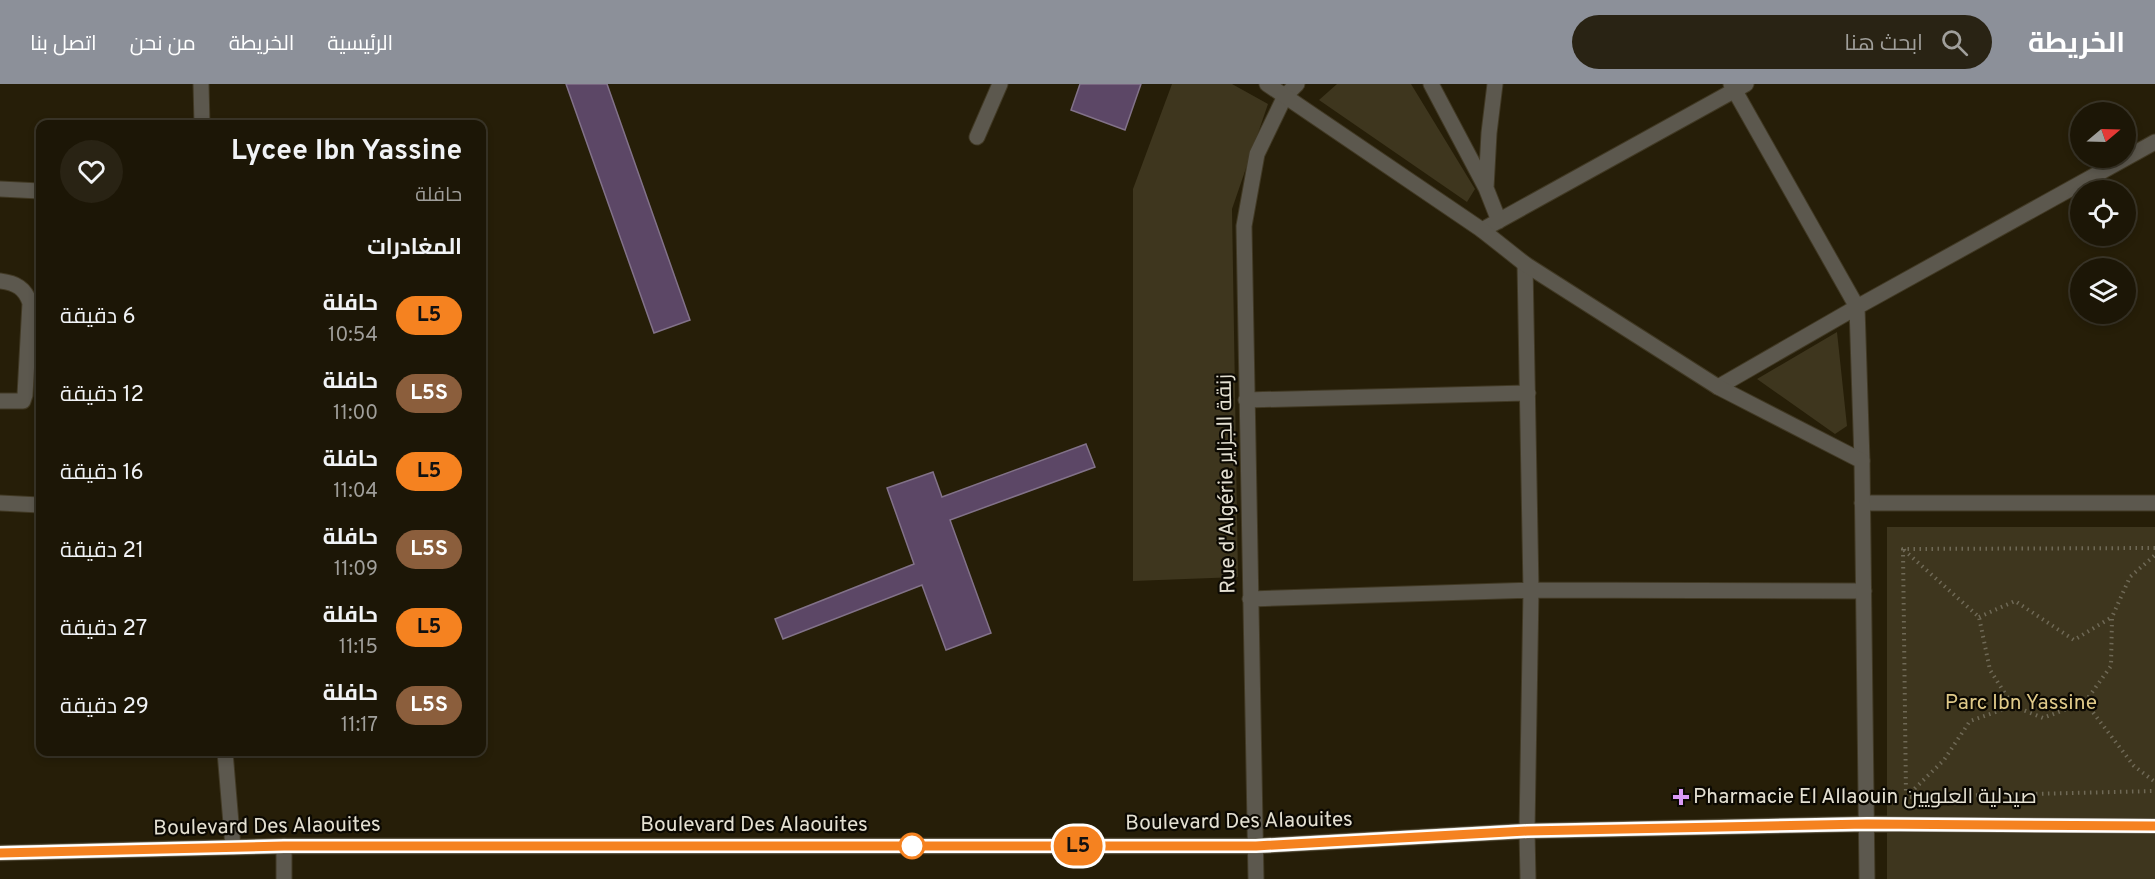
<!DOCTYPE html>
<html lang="ar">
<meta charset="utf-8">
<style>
:root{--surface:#1c1606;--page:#292314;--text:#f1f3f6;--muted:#a09f9b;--line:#3a3528;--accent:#8c9099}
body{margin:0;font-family:Overpass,Cairo,sans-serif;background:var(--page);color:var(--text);direction:rtl;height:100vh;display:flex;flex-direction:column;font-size:22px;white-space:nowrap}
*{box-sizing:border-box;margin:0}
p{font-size:20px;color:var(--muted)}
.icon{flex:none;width:33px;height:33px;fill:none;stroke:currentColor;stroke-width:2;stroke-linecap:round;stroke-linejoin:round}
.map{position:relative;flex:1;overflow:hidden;direction:ltr}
.panel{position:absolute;left:36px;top:36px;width:450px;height:636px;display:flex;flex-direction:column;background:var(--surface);border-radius:12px;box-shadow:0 3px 9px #0003,0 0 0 2px var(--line);direction:rtl}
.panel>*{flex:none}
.badge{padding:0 12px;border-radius:20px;font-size:21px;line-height:39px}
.needle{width:39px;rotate:71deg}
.buttons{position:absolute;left:2070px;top:18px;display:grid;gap:12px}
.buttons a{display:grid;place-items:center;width:66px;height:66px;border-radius:50%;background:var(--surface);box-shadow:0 3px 9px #0003,0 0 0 2px var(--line);font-size:30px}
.map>.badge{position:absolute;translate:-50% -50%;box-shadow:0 0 0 3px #fff}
h2{padding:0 24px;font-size:22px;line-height:54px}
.round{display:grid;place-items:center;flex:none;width:63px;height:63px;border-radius:32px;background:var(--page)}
.summary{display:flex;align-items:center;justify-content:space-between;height:102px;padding:0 24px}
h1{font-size:28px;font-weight:700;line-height:45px}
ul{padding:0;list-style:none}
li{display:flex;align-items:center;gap:18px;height:78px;padding:0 24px}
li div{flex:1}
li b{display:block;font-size:22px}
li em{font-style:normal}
li .badge{min-width:66px;font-weight:700;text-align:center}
header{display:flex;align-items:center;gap:36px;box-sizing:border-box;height:84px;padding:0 30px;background:var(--accent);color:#fff}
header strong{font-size:28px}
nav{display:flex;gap:33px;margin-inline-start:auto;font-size:21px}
.search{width:420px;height:54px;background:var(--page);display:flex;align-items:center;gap:15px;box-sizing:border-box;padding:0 21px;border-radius:33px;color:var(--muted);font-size:22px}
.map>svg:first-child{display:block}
.green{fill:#3e361e}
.building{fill:#5c4766;stroke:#827289;stroke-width:1.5}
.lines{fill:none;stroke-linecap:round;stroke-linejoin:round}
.service-casing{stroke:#413924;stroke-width:17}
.minor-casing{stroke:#413924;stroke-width:17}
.tertiary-casing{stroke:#413924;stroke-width:17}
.secondary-casing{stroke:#413924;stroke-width:17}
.path{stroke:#6f6956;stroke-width:4;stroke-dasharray:1.5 4.5;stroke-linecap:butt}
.service{stroke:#5c584e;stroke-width:15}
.minor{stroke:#5c584e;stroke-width:15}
.tertiary{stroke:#5c584e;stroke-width:15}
.secondary{stroke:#7e7868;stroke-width:15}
.line-casing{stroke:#fff;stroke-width:14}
.line{stroke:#f58220;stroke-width:9}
.poi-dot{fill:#da9af6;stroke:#0c0902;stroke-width:2}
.stop-dot{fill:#fff;stroke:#f58220;stroke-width:3}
.labels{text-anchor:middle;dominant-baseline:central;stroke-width:4.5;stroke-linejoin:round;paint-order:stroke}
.street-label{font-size:21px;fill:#e4e0d2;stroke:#0c0902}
.park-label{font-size:21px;fill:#e0ca89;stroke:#0c0902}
.poi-label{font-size:21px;fill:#e4e0d2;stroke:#0c0902;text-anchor:start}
</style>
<header>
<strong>الخريطة</strong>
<div class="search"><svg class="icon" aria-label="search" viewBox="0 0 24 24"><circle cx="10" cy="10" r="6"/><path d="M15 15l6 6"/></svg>ابحث هنا</div>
<nav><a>الرئيسية</a><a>الخريطة</a><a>من نحن</a><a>اتصل بنا</a></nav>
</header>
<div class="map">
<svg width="2155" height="795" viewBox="0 0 2155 795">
<rect width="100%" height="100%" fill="#261e08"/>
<path class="green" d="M 1172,0 L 1232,0 L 1268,20 L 1232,125 L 1238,493 L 1133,497 L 1133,105 Z
M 1337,0 L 1411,0 L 1475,105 L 1467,118 L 1319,16 Z
M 1837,248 L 1847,342 L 1835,350 L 1757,295 Z
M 1887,443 L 2155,443 L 2155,795 L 1887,795 Z"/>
<path class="building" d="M 566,0 L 607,0 L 690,236 L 654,249 Z
M 1080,0 L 1141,0 L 1125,46 L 1071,26 Z
M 1086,360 L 1095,383 L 950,436 L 991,549 L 946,566 L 922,501 L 783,555 L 775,535 L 914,480 L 887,404 L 933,388 L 942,413 Z"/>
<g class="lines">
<g class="service-casing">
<path id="service" d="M 977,53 L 1000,0"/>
</g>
<g class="minor-casing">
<path id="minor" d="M 201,0 L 202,40
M 1431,0 L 1486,104 L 1499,137
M 1731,0 L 1857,223 L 1862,377
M 1486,104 L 1489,49 L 1495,0
M 0,105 L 40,107
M 1482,146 L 1746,0
M 1525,180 L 1531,506 L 1527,747 L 1528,795
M 0,197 C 16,199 25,204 30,219 L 25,311 L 23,317 L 0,317
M 1718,303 L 1857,223 L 2155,58
M 1246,316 L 1528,309
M 0,419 L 40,421
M 1862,419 L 2155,419
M 1250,515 L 1531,506 L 1864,507
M 225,668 L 233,763
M 284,762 L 284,795
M 1256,795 L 1244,142 L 1257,70 L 1285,12 L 1297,0"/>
</g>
<g class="tertiary-casing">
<path id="tertiary" d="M 1267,0 L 1482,146 L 1525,180 L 1718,303 L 1862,377 L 1867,795"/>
</g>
<g class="secondary-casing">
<path id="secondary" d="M 0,769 L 284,762 L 1256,762 L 1527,747 L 1867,740 L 2155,742"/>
</g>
<path class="path" d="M 2155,464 L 1903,465 L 1906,713 L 2155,707
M 1904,466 L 1979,533 L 1990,586 L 2013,622 L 2043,634 L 2085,618 L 2134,682 L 2155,698
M 1979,533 L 2015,517 L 2074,556 L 2112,533
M 2085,618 L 2111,582 L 2112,533 L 2130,493 L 2155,471
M 1906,713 L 1944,676 L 1970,637 L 2013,622"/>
<use href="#service" class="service"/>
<use href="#minor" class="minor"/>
<use href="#tertiary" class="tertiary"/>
<use href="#secondary" class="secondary"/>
</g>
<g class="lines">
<g class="line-casing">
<path id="line" d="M 0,769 L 284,762 L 1256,762 L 1527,747 L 1867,740 L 2155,742"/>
</g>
<use href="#line" class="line"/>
</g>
<path class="poi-dot" d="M1678 704h6v6h6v6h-6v6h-6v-6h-6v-6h6z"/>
<circle class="stop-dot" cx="912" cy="762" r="12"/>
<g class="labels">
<g class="street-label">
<text transform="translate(1227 400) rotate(-91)">Rue d'Algérie زنقة الجزاير</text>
<text transform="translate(1239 738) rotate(-1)">Boulevard Des Alaouites</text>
<text x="754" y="741">Boulevard Des Alaouites</text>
<text transform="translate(267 743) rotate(-1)">Boulevard Des Alaouites</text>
</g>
<g class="park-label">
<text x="2021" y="619">Parc Ibn Yassine</text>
</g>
<g class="poi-label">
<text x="1693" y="713">Pharmacie El Allaouin صيدلية العلويين</text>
</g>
</g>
</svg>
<div class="buttons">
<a><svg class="needle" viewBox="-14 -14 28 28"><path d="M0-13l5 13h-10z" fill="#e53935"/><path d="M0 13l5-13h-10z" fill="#a09f9b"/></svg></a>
<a><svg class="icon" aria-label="locate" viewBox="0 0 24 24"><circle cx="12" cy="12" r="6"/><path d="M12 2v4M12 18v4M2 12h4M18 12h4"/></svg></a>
<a><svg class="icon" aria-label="layers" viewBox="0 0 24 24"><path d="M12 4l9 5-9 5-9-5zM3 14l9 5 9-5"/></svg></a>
</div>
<b class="badge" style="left:1078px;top:762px;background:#f58220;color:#111">L5</b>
<section class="panel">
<div class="summary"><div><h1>Lycee Ibn Yassine</h1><p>حافلة</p></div><a class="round"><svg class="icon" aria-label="heart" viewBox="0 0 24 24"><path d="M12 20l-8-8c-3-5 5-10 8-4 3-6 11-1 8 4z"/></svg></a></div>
<h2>المغادرات</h2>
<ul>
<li><span class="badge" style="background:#f58220;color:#111">L5</span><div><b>حافلة</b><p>10:54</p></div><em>6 دقيقة</em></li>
<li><span class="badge" style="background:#8b5e3c;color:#fff">L5S</span><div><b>حافلة</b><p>11:00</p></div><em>12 دقيقة</em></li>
<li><span class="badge" style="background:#f58220;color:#111">L5</span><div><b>حافلة</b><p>11:04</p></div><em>16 دقيقة</em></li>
<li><span class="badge" style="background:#8b5e3c;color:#fff">L5S</span><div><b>حافلة</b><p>11:09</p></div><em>21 دقيقة</em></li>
<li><span class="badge" style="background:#f58220;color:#111">L5</span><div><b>حافلة</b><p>11:15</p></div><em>27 دقيقة</em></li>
<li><span class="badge" style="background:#8b5e3c;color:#fff">L5S</span><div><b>حافلة</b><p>11:17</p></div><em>29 دقيقة</em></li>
</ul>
</section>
</div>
